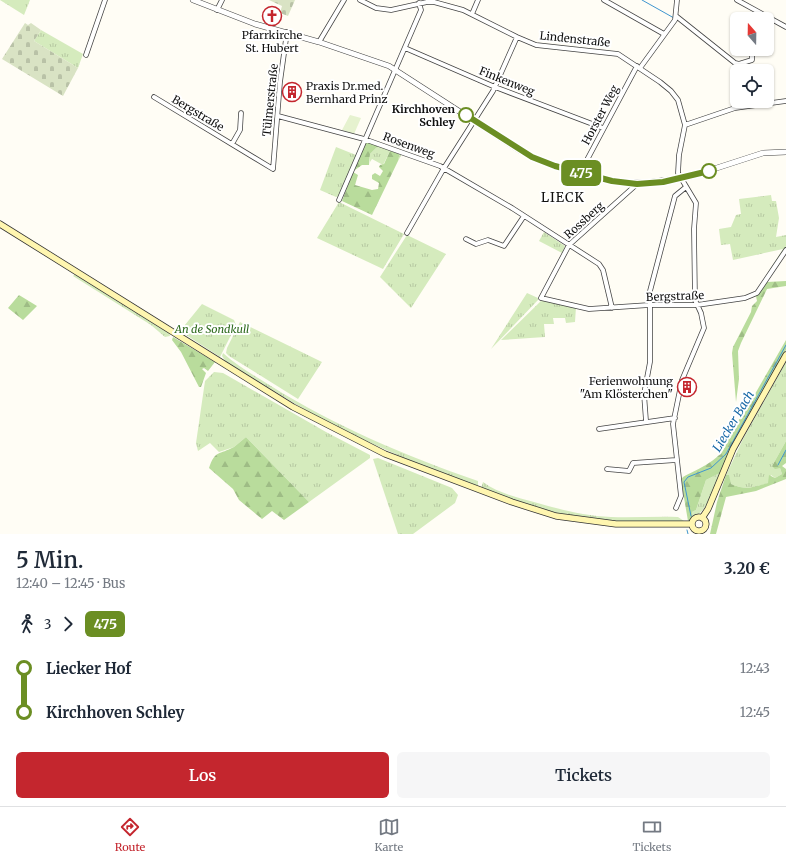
<!DOCTYPE html>
<html lang="de">
<meta charset="utf-8">
<style>
:root{--surface:#fff;--page:#f6f6f7;--text:#1f2937;--muted:#747a83;--line:#e0e1e3;--accent:#c4262e}
body{margin:0;font-family:Merriweather,serif;background:var(--page);color:var(--text);height:100vh;display:flex;flex-direction:column;font-size:15px;white-space:nowrap}
*{box-sizing:border-box;margin:0}
p{font-size:13px;color:var(--muted)}
.icon{flex:none;width:22px;height:22px;fill:none;stroke:currentColor;stroke-width:2;stroke-linecap:round;stroke-linejoin:round}
.map{position:relative;height:534px;overflow:hidden}
.side{display:flex;flex-direction:column;background:var(--surface);flex:1}
.side>*{flex:none}
.badge{padding:0 8px;border-radius:6px;font-size:14px;line-height:26px}
.needle{width:26px;rotate:340deg}
.tools{position:absolute;left:730px;top:12px;display:grid;gap:8px}
.tools a{display:grid;place-items:center;width:44px;height:44px;border-radius:6px;background:var(--surface);box-shadow:0 1px 3px #0004;font-size:20px}
.map>.badge{position:absolute;translate:-50% -50%;box-shadow:0 0 0 2px #fff}
.legs{display:flex;align-items:center;gap:6px;height:44px;padding:0 16px;font-size:13px}
.legs p{margin-inline-start:auto}
.overview{display:flex;align-items:center;justify-content:space-between;height:68px;padding:0 16px}
h1{font-size:22px;font-weight:600;line-height:30px}
.action{display:flex;gap:8px;margin-top:auto;padding:8px 16px}
.action a{flex:1;height:46px;border-radius:6px;background:var(--accent);color:#fff;font-size:16px;font-weight:600;line-height:46px;text-align:center}
.action a+a{background:var(--page);color:var(--text)}
ul{padding:0 16px;list-style:none}
li{display:flex;align-items:center;gap:14px;height:44px;font-size:15px}
li i{display:grid;place-items:center;width:6px;height:100%;margin:0 5px;background:currentColor}
li i::after{content:'';width:10px;height:10px;margin:-5px;border:3px solid;border-radius:50%;background:var(--surface)}
li p{margin-inline-start:auto}
li:first-child i{background:linear-gradient(#0000 50%,currentColor 0)}
li:last-child i{background:linear-gradient(currentColor 50%,#0000 0)}
.dock{display:flex;justify-content:space-around;align-items:center;height:56px;border-top:1px solid var(--line);background:var(--surface);font-size:11px;color:var(--muted)}
.dock a{display:grid;justify-items:center;gap:2px}
.dock .selected{color:var(--accent)}
.map>svg:first-child{display:block}
.grass{fill:url(#grass-tufts)}
.forest{fill:url(#forest-firs)}
.cemetery{fill:url(#cemetery-stones)}
.pitch{fill:#e6f2cf}
.lines{fill:none;stroke-linecap:round;stroke-linejoin:round}
.stream{stroke:#3f96cf;stroke-width:1}
.minor-casing{stroke:#444;stroke-width:5.5}
.tertiary-casing{stroke:#444;stroke-width:6}
.secondary-casing{stroke:#333;stroke-width:7}
.minor{stroke:#fff;stroke-width:4}
.tertiary{stroke:#fff;stroke-width:5}
.secondary{stroke:#fff6b0;stroke-width:5.5}
.line-1-casing{stroke:#fff;stroke-width:9}
.line-1{stroke:#6b8e23;stroke-width:6}
.stop-1-dot{fill:#fff;stroke:#6b8e23;stroke-width:2}
.labels{text-anchor:middle;dominant-baseline:central;stroke-width:4;stroke-linejoin:round;paint-order:stroke}
.poi-label{font-size:11px;fill:#111;stroke:#fff}
.street-label{font-size:11px;fill:#111;stroke:#fff}
.stop-label{font-size:11px;font-weight:bold;fill:#111;stroke:#fff;text-anchor:end}
.park-label{font-size:11px;font-style:italic;fill:#2f6b1f;stroke:#fff}
.water-label{font-size:12px;font-style:italic;fill:#1768a6;stroke:#fff}
.quarter-label{font-size:13px;letter-spacing:1px;fill:#111;stroke:#fff}
</style>
<div class="map">
<svg width="786" height="534" viewBox="0 0 786 534">
<defs>
<pattern id="grass-tufts" width="24" height="20" patternUnits="userSpaceOnUse"><rect width="24" height="20" fill="#d5ebbd"/><path d="M3 7l-1-3M5 7V3M7 7l1-3M15 17l-1-3M17 17v-4M19 17l1-3" fill="none" stroke="#b6c8a1"/></pattern>
<pattern id="forest-firs" width="22" height="20" patternUnits="userSpaceOnUse"><rect width="22" height="20" fill="#b9dc9c"/><path d="M5 1l3.5 6h-7zM16 11l3.5 6h-7z" fill="#9ebc85"/></pattern>
<pattern id="cemetery-stones" width="16" height="16" patternUnits="userSpaceOnUse"><rect width="16" height="16" fill="#d9e3c4"/><path d="M2 7V4a2 2 0 0 1 4 0v3zM10 15v-3a2 2 0 0 1 4 0v3z" fill="#b9c2a7"/></pattern>
</defs>
<rect width="100%" height="100%" fill="#fffdf5"/>
<path class="grass" d="M 0,0 L 30,0 L 24,15 Z
M 41,30 L 83,54 L 78,68 L 34,41 Z
M 379,145 L 402,154 L 398,161 L 398,157 L 390,151 L 383,165 L 372,159 L 370,162 L 370,154 Z
M 336,147 L 356,155 L 339,196 L 336,197 L 320,190 Z
M 771,195 L 772,201 L 776,201 L 779,218 L 776,237 L 786,235 L 786,249 L 765,277 L 783,249 L 733,260 L 730,244 L 721,245 L 719,229 L 731,227 L 736,215 L 741,214 L 739,199 Z
M 339,202 L 404,234 L 383,269 L 317,238 Z
M 544,232 L 565,246 L 562,253 L 539,241 Z
M 407,235 L 446,254 L 411,308 L 380,277 Z
M 75,274 L 169,332 L 170,336 L 165,337 L 151,325 L 73,276 Z
M 527,293 L 538,298 L 538,300 L 491,349 Z
M 542,300 L 576,307 L 575,322 L 566,323 L 565,318 L 553,318 L 554,324 L 544,324 L 545,337 L 501,340 Z
M 202,304 L 234,320 L 236,325 L 220,357 L 180,331 Z
M 240,322 L 322,362 L 298,399 L 229,356 L 226,353 L 227,348 Z
M 223,353 C 237,366 255,376 271,386 C 335,426 406,456 478,481 L 478,485 L 477,486 L 413,462 L 342,430 L 317,417 L 226,362 L 222,356 Z
M 786,362 L 786,441 L 772,466 L 780,468 L 782,474 L 775,478 L 771,475 L 769,483 C 752,487 748,491 731,484 L 729,478 L 726,475 L 743,439 Z
M 214,372 L 223,373 L 326,432 L 370,455 L 370,458 L 309,502 L 246,437 L 234,447 L 219,452 L 210,443 L 198,451 L 196,443 L 205,381 Z
M 378,458 L 452,488 L 458,495 L 455,503 L 413,534 L 398,534 L 373,459 Z
M 720,473 C 712,493 709,511 688,521 L 693,518 L 692,512 L 696,510 L 706,480 Z
M 483,482 C 498,493 516,497 534,502 C 559,509 584,516 611,517 C 633,518 656,516 678,517 L 684,521 C 641,523 599,523 557,513 C 531,507 506,497 481,488 Z"/>
<path class="forest" d="M 365,141 L 379,145 L 370,154 L 369,165 L 362,165 L 355,170 L 353,169 Z
M 390,151 L 399,154 L 398,161 L 372,215 L 342,201 L 353,172 L 358,175 L 355,185 L 372,190 L 378,189 L 379,183 L 372,179 L 372,175 L 375,173 L 380,176 L 383,171 L 379,167 L 380,165 L 384,164 Z
M 786,281 L 786,286 L 767,289 L 741,343 L 738,351 L 739,379 L 736,402 L 732,353 L 733,347 L 751,312 L 752,306 L 757,301 L 756,296 L 767,282 Z
M 19,295 L 37,306 L 23,320 L 8,308 Z
M 173,337 L 215,362 L 208,371 L 204,368 L 202,369 L 206,373 L 201,387 L 199,387 L 181,352 L 172,340 Z
M 786,340 L 786,350 L 753,408 L 720,473 L 706,480 L 696,510 L 692,512 L 693,518 L 688,521 L 681,480 L 683,477 C 696,470 727,458 726,440 L 723,439 L 720,444 L 716,444 L 724,432 L 730,434 L 731,430 L 727,427 L 728,424 L 737,424 L 744,409 L 747,408 Z
M 246,437 L 309,502 L 284,520 L 272,511 L 262,519 L 239,500 L 233,489 L 209,468 C 215,450 219,455 234,447 C 238,444 242,440 246,437 Z
M 786,441 L 786,463 L 782,466 L 786,469 L 786,479 L 756,491 L 726,497 L 716,534 L 710,534 L 717,502 L 726,475 L 729,475 L 731,484 C 748,491 752,487 768,483 L 769,475 L 775,478 L 782,474 L 780,468 L 775,469 L 772,466 Z"/>
<path class="cemetery" d="M 269,0 L 295,0 L 288,16 L 280,13 L 282,6 Z
M 25,23 L 28,25 L 31,23 L 41,30 L 34,41 L 78,68 L 63,96 L 2,59 Z"/>
<path class="pitch" d="M 350,115 L 361,118 L 354,134 L 342,130 Z"/>
<g class="lines">
<path class="stream" d="M 642,0 L 674,18
M 778,465 L 786,450
M 691,516 L 684,482 L 688,477 L 711,468 L 726,454 L 786,345
M 687,530 L 688,534"/>
<g class="minor-casing">
<path id="minor" d="M 360,0 L 376,8 L 391,10 L 427,2 L 434,2 L 463,10 L 517,37 L 536,45 L 618,54 L 660,82 L 671,91 L 678,100 L 685,125 L 679,155 L 678,173 L 696,203 L 694,229 L 695,300 L 701,313 L 704,328 L 682,380 L 673,424 L 681,496 L 676,508
M 604,0 L 664,34
M 737,0 L 786,27
M 217,10 L 222,0
M 472,14 L 478,0
M 676,16 L 735,63 L 739,64 L 752,60 L 752,49
M 319,42 L 344,0
M 405,48 L 495,87 L 603,128
M 86,55 L 105,0
M 640,68 L 675,20 L 677,0
M 154,97 L 273,169 L 280,82 L 287,32
M 278,116 L 364,139 L 440,166 L 512,208 L 599,264 L 603,270 L 612,308
M 685,125 L 735,108 L 786,101
M 232,144 L 240,130 L 241,113
M 580,173 L 637,66
M 637,184 L 569,245 L 541,298 L 589,309 L 649,305 L 697,305 L 745,298 L 757,293 L 786,250
M 339,200 L 421,10 L 419,3
M 407,233 L 444,168 L 493,91 L 517,37
M 466,239 L 476,244 L 488,240 L 504,246 L 524,216
M 646,421 L 644,394 L 650,362 L 650,291 L 675,196 L 686,187
M 599,429 L 675,418
M 607,469 L 629,471 L 633,463 L 676,460"/>
</g>
<g class="tertiary-casing">
<path id="tertiary" d="M 193,0 L 255,24 L 319,42 L 389,66 L 519,150 L 543,162 L 575,171 L 618,182 L 644,183 L 689,177 L 763,153 L 786,152"/>
</g>
<g class="secondary-casing">
<path id="secondary" d="M 0,224 L 293,407 L 385,454 L 512,502 L 556,516 L 616,524 L 692,524
M692 524a7 7 0 1 1 14 0a7 7 0 1 1-14 0Z
M 702,518 L 708,509 L 733,449 L 786,355"/>
</g>
<use href="#minor" class="minor"/>
<use href="#tertiary" class="tertiary"/>
<use href="#secondary" class="secondary"/>
</g>
<g class="lines">
<g class="line-1-casing">
<path id="line-1" d="M 466,115 L 532,157 L 555,166 L 612,181 L 637,184 L 663,182 L 709,171"/>
</g>
<use href="#line-1" class="line-1"/>
</g>
<defs>
<g id="church-ring" transform="scale(1)"><circle r="9.5" fill="#fff" stroke="#c4262e" stroke-width="1.5"/><path d="M-1.2-6h2.4v3.5h3.3v2.4h-3.3V6h-2.4V-.1h-3.3v-2.4h3.3Z" fill="#c4262e"/></g>
<g id="building-ring" transform="scale(1)"><circle r="9.5" fill="#fff" stroke="#c4262e" stroke-width="1.5"/><path d="M-4-6H4V6H1V3H-1V6H-4ZM-2.5-4.3h1.7v1.8h-1.7ZM.8-4.3h1.7v1.8H.8ZM-2.5-1h1.7V.8h-1.7ZM.8-1h1.7V.8H.8Z" fill="#c4262e"/></g>
</defs>
<g fill-rule="evenodd">
<use href="#church-ring" x="272" y="16"/>
<use href="#building-ring" x="292" y="92"/>
<use href="#building-ring" x="687" y="387"/>
</g>
<g class="stop-1-dot">
<circle cx="466" cy="115" r="7"/>
<circle cx="709" cy="171" r="7"/>
</g>
<g class="labels">
<g class="poi-label">
<text x="272" y="35">Pfarrkirche<tspan x="272" dy="13">St. Hubert</tspan></text>
<text x="306" y="86" text-anchor="start">Praxis Dr.med.<tspan x="306" dy="13">Bernhard Prinz</tspan></text>
<text x="673" y="381" text-anchor="end">Ferienwohnung<tspan x="673" dy="13">"Am Klösterchen"</tspan></text>
</g>
<g class="street-label">
<text transform="translate(575 39) rotate(6)">Lindenstraße</text>
<text transform="translate(507 81) rotate(22)">Finkenweg</text>
<text transform="translate(270 100) rotate(-84)">Tülmerstraße</text>
<text transform="translate(198 113) rotate(31)">Bergstraße</text>
<text transform="translate(600 115) rotate(-62)">Horster Weg</text>
<text transform="translate(409 145) rotate(20)">Rosenweg</text>
<text transform="translate(584 220) rotate(-42)">Rossberg</text>
<text transform="translate(675 296) rotate(-2)">Bergstraße</text>
</g>
<g class="stop-label">
<text x="455" y="109">Kirchhoven<tspan x="455" dy="13">Schley</tspan></text>
</g>
<g class="park-label">
<text x="212" y="329">An de Sondkull</text>
</g>
<g class="water-label">
<text transform="translate(733 421) rotate(-59)">Liecker Bach</text>
</g>
<g class="quarter-label">
<text x="563" y="197">LIECK</text>
</g>
</g>
</svg>
<div class="tools">
<a><svg class="needle" viewBox="-14 -14 28 28"><path d="M0-13l5 13h-10z" fill="#e53935"/><path d="M0 13l5-13h-10z" fill="#747a83"/></svg></a>
<a><svg class="icon" aria-label="locate" viewBox="0 0 24 24"><circle cx="12" cy="12" r="6"/><path d="M12 2v4M12 18v4M2 12h4M18 12h4"/></svg></a>
</div>
<b class="badge" style="left:581px;top:173px;background:#6b8e23;color:#fff">475</b>
</div>
<section class="side">
<div class="overview"><div><h1>5 Min.</h1><p>12:40 – 12:45 · Bus</p></div><b>3.20 €</b></div>
<div class="legs"><svg class="icon" aria-label="walk" viewBox="0 0 24 24"><circle cx="13" cy="4" r="2"/><path d="M13 8l-2 6 4 7M11 14l-3 7M7 12l3-4h3l4 4"/></svg>3<svg class="icon" aria-label="forward" viewBox="0 0 24 24"><path d="M9 5l7 7-7 7"/></svg><b class="badge" style="background:#6b8e23;color:#fff">475</b></div>
<ul>
<li><i style="color:#6b8e23"></i><b>Liecker Hof</b><p>12:43</p></li>
<li><i style="color:#6b8e23"></i><b>Kirchhoven Schley</b><p>12:45</p></li>
</ul>
<div class="action"><a>Los</a><a>Tickets</a></div>
</section>
<nav class="dock">
<a class="selected"><svg class="icon" aria-label="directions" viewBox="0 0 24 24"><path d="M12 3l9 9-9 9-9-9zM9 14v-3h6M13 9l2 2-2 2"/></svg>Route</a>
<a><svg class="icon" aria-label="map" viewBox="0 0 24 24"><path d="M3 6l6-2 6 2 6-2v14l-6 2-6-2-6 2zM9 4v14M15 6v14"/></svg>Karte</a>
<a><svg class="icon" aria-label="tickets" viewBox="0 0 24 24"><path d="M3 7h18v10H3zM15 7v10"/></svg>Tickets</a>
</nav>
